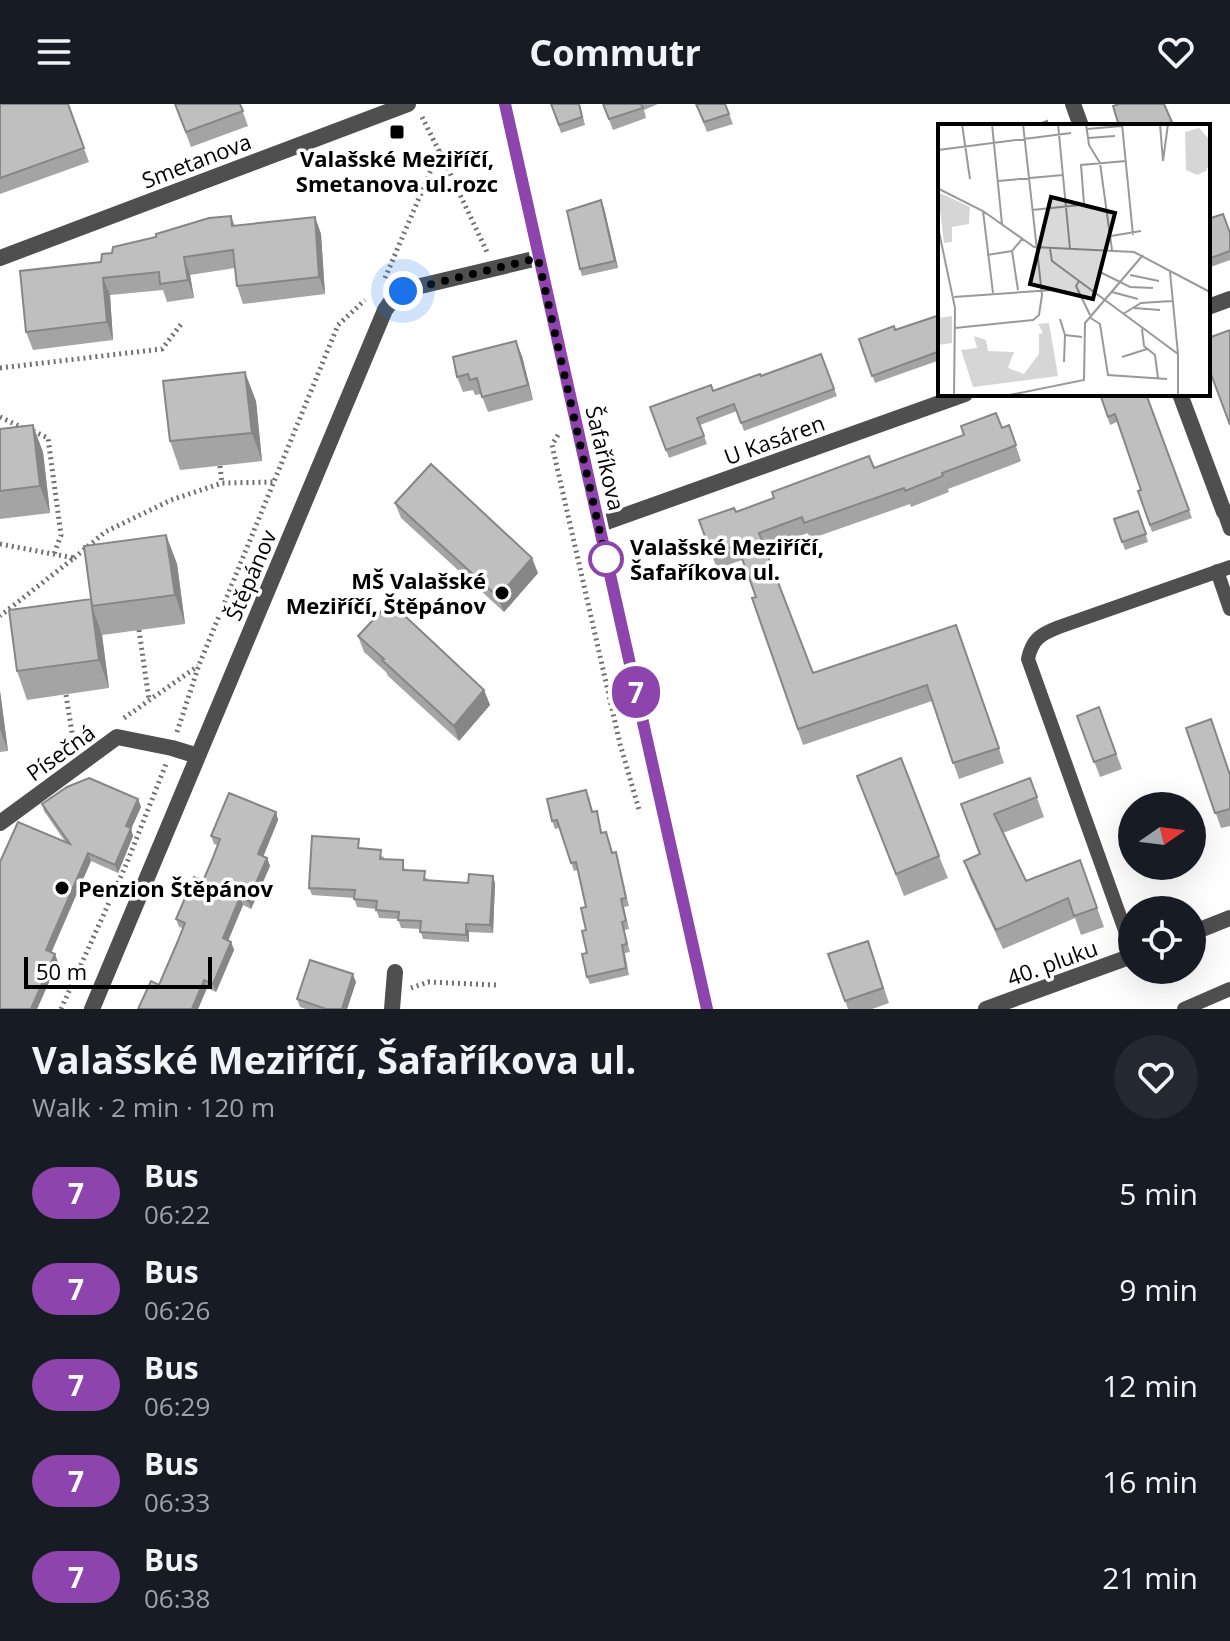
<!DOCTYPE html>
<meta charset="utf-8">
<style>
:root{--surface:#171b24;--page:#242831;--text:#f1f3f6;--muted:#9ea1a6}
body{margin:0;font-family:"Open Sans",sans-serif;background:var(--page);color:var(--text);height:100vh;display:flex;flex-direction:column;font-size:30px;white-space:nowrap}
*{box-sizing:border-box;margin:0}
p{font-size:26px;color:var(--muted)}
.icon{flex:none;width:44px;height:44px;fill:none;stroke:currentColor;stroke-width:2;stroke-linecap:round;stroke-linejoin:round}
.map{position:relative;height:905px;overflow:hidden}
.details{display:flex;flex-direction:column;background:var(--surface);flex:1}
.details>*{flex:none}
.badge{padding:0 16px;border-radius:26px;font-size:28px;line-height:52px}
.needle{width:52px;rotate:76deg}
.fabs{position:absolute;left:1118px;top:688px;display:grid;gap:16px}
.fabs a{display:grid;place-items:center;width:88px;height:88px;border-radius:50%;background:var(--surface);box-shadow:0 8px 32px #0002;font-size:40px}
.scale{position:absolute;left:24px;bottom:20px;width:188px;box-sizing:border-box;padding-left:8px;border:4px solid #000;border-top:0;font-size:22px;line-height:28px;white-space:nowrap;color:#000;-webkit-text-stroke:6px #fff;paint-order:stroke}
.you{position:absolute;width:40px;height:40px;margin:-20px;border:6px solid #fff;border-radius:50%;background:#1a73e8;box-shadow:0 0 0 12px #1a73e833}
.map>.badge{position:absolute;translate:-50% -50%;box-shadow:0 0 0 4px #fff}
.round{display:grid;place-items:center;flex:none;width:84px;height:84px;border-radius:42px;background:var(--page)}
.overview{display:flex;align-items:center;justify-content:space-between;height:136px;padding:0 32px}
h1{font-size:38px;font-weight:700;line-height:60px}
ul{padding:0;list-style:none}
li{display:flex;align-items:center;gap:24px;height:96px;padding:0 32px}
li div{flex:1}
li b{display:block;font-size:30px}
li em{font-style:normal}
li .badge{min-width:88px;font-weight:700;text-align:center}
header{display:flex;justify-content:space-between;align-items:center;height:104px;padding:0 32px;background:var(--surface);font-size:36px;font-weight:700}
.map>svg:first-child{display:block}
.lines{fill:none;stroke-linecap:round;stroke-linejoin:round}
.path{stroke:#717171;stroke-width:5;stroke-dasharray:2 4;stroke-linecap:butt}
.service{stroke:#4f4f4f;stroke-width:14}
.minor{stroke:#4f4f4f;stroke-width:16}
.tertiary{stroke:#4f4f4f;stroke-width:16}
.wall{fill:#a4a4a4}
.shaded-wall{fill:#868686}
.building{fill:#bfbfbf;stroke:#868686;stroke-width:2}
.line-casing{stroke:#fff;stroke-width:18}
.line{stroke:#8e44ad;stroke-width:12}
.walk{stroke:#000;stroke-width:8;stroke-dasharray:0 14.4}
.poi-dot{fill:#000;stroke:#fff;stroke-width:3}
.stop-dot{fill:#fff;stroke:#8e44ad;stroke-width:4}
.labels{text-anchor:middle;dominant-baseline:central;stroke-width:7;stroke-linejoin:round;paint-order:stroke}
.poi-label{font-size:22px;font-weight:bold;fill:#000;stroke:#fff}
.street-label{font-size:22px;fill:#000;stroke:#fff}
.stop-label{font-size:22px;font-weight:bold;fill:#000;stroke:#fff;text-anchor:start}
.inset-road{fill:none;stroke:#999;stroke-width:2}
.view{fill:#000;fill-opacity:0.15;stroke:#000;stroke-width:4}
.inset-edge{fill:none;stroke:#000;stroke-width:4}
</style>
<header><svg class="icon" aria-label="menu" viewBox="0 0 24 24"><path d="M4 6h16M4 12h16M4 18h16"/></svg>Commutr<svg class="icon" aria-label="heart" viewBox="0 0 24 24"><path d="M12 20l-8-8c-3-5 5-10 8-4 3-6 11-1 8 4z"/></svg></header>
<div class="map">
<svg width="1230" height="905" viewBox="0 0 1230 905">
<rect width="100%" height="100%" fill="#fff"/>
<g class="lines">
<path class="path" d="M 440,48 L 487,148
M 385,174 L 439,47 L 422,13
M 0,264 L 162,245 L 182,219
M 0,313 L 23,324
M 33,327 L 48,334 L 61,431 L 54,450
M 558,331 L 552,341 L 620,640 L 640,709
M 220,362 L 222,379
M 0,440 L 74,454 L 0,512
M 74,454 L 105,428 L 171,396 L 222,379 L 274,378
M 139,526 L 149,596
M 66,591 L 74,641
M 124,614 L 198,562
M 177,628 L 199,561 L 338,221 L 365,196
M 411,884 L 428,878 L 496,881
M 61,905 L 126,761 L 166,660"/>
<path class="service" d="M 1224,408 L 1230,425
M 1217,467 L 1230,505
M 1132,846 L 1028,555 C 1032,535 1041,530 1059,523 L 1230,463
M 1184,905 L 1230,885"/>
<path class="minor" d="M 1073,0 L 1081,22
M 1208,203 L 1230,195
M 1180,290 L 1224,408
M 598,421 L 965,290
M 0,719 L 117,633 L 172,644 L 198,652
M 1192,829 L 1230,814
M 92,905 L 385,206 L 395,192 L 412,184 L 538,154
M 392,905 L 395,868
M 986,905 L 1132,852"/>
<path class="tertiary" d="M 505,0 L 707,905
M 0,154 L 408,0"/>
</g>
<path class="wall" d="M 0,0 L 68,0 L 89,58 L 0,90 Z
M 175,0 L 240,0 L 248,22 L 191,43 Z
M 551,0 L 580,0 L 585,21 L 561,29 Z
M 603,0 L 658,0 L 644,6 L 646,14 L 613,26 Z
M 696,0 L 725,0 L 733,20 L 707,28 Z
M 604,104 L 618,164 L 582,172 L 580,165 Z
M 231,112 L 235,122 L 315,113 L 321,130 L 325,190 L 243,200 L 237,182 L 235,164 L 190,171 L 194,194 L 167,198 L 163,186 L 110,191 L 113,236 L 33,246 L 26,228 L 112,149 L 156,133 Z
M 1208,115 L 1230,129 L 1230,156 L 1208,164 Z
M 940,211 L 940,256 L 875,279 L 859,235 L 895,226 Z
M 821,250 L 837,292 L 744,327 L 737,307 L 700,321 L 707,340 L 669,354 L 650,303 L 713,287 L 761,272 Z
M 522,252 L 533,296 L 488,308 L 481,290 L 475,291 L 473,286 L 463,288 L 457,273 Z
M 1100,290 L 1146,290 L 1192,414 L 1152,428 L 1138,387 L 1141,386 L 1117,318 L 1110,321 Z
M 256,297 L 262,357 L 180,366 L 170,337 Z
M 1009,321 L 1021,357 L 1014,360 L 948,385 L 949,388 L 911,403 L 910,400 L 810,435 L 808,429 L 765,445 L 813,569 L 956,521 L 1004,659 L 959,675 L 932,597 L 803,641 L 752,494 L 756,493 L 742,456 L 717,465 L 699,416 L 736,408 Z
M 0,325 L 43,348 L 50,409 L 0,415 Z
M 395,399 L 538,469 L 504,508 L 401,414 Z
M 1138,407 L 1148,438 L 1125,446 L 1114,415 Z
M 166,431 L 177,460 L 185,520 L 102,531 L 109,584 L 27,596 L 17,567 L 91,495 Z
M 358,532 L 484,586 L 490,601 L 459,637 L 388,572 L 386,568 L 364,548 Z
M 0,587 L 8,647 L 0,648 Z
M 1099,603 L 1122,665 L 1100,673 L 1077,612 Z
M 1186,624 L 1230,669 L 1230,722 L 1221,724 Z
M 857,672 L 939,752 L 948,774 L 904,792 Z
M 1030,674 L 1044,713 L 1003,729 L 1026,777 L 1080,756 L 1104,823 L 1081,831 L 1075,814 L 1003,845 L 971,776 L 964,757 L 979,750 L 961,700 Z
M 589,693 L 593,708 L 597,707 L 602,728 L 609,736 L 613,749 L 618,756 L 629,802 L 624,803 L 629,825 L 624,826 L 630,848 L 625,849 L 629,871 L 590,880 L 587,873 L 586,803 L 578,766 L 574,767 L 559,724 L 555,725 L 552,717 Z
M 138,695 L 141,703 L 131,725 L 133,732 L 118,769 L 91,757 L 51,848 L 58,858 L 37,905 L 0,905 L 66,739 L 44,707 L 42,700 Z
M 276,708 L 278,716 L 263,753 L 267,754 L 270,762 L 251,805 L 243,801 L 228,836 L 231,838 L 234,846 L 216,888 L 207,884 L 198,905 L 138,905 L 159,881 L 183,824 L 179,823 L 176,815 L 203,777 L 218,741 L 214,740 L 211,732 Z
M 362,743 L 361,745 L 384,753 L 384,755 L 428,775 L 428,777 L 495,779 L 493,829 L 469,828 L 469,838 L 423,835 L 420,825 L 401,824 L 398,815 L 379,814 L 376,805 L 357,803 L 354,794 L 312,791 L 309,784 Z
M 868,837 L 889,899 L 872,905 L 848,905 L 828,850 Z
M 356,878 L 347,905 L 306,905 L 300,903 L 297,895 Z"/>
<path class="shaded-wall" d="M 601,96 L 604,104 L 618,164 L 615,157 Z
M 315,113 L 321,130 L 325,190 L 319,173 Z
M 184,153 L 190,171 L 194,194 L 188,176 Z
M 103,174 L 110,191 L 113,236 L 107,218 Z
M 516,237 L 522,252 L 533,296 L 528,281 Z
M 245,268 L 256,297 L 262,357 L 252,329 Z
M 33,321 L 43,348 L 50,409 L 40,382 Z
M 166,431 L 177,460 L 185,520 L 175,491 Z
M 532,454 L 538,469 L 504,508 L 498,493 Z
M 92,502 L 102,531 L 109,584 L 99,556 Z
M 484,586 L 490,601 L 459,637 L 454,622 Z
M 0,587 L 8,647 L 0,625 Z
M 138,695 L 141,703 L 131,725 L 133,732 L 118,769 L 115,761 L 126,722 Z
M 276,708 L 278,716 L 261,758 L 258,750 Z
M 88,749 L 91,757 L 49,854 L 46,846 Z
M 267,754 L 270,762 L 251,805 L 248,797 Z
M 493,772 L 495,779 L 493,829 L 490,821 Z
M 240,793 L 243,801 L 226,842 L 223,834 Z
M 466,820 L 469,828 L 469,838 L 466,831 Z
M 231,838 L 234,846 L 216,888 L 213,880 Z
M 55,850 L 58,858 L 37,905 L 31,905 Z
M 353,870 L 356,878 L 347,905 L 342,905 Z
M 204,876 L 207,884 L 198,905 L 192,905 Z"/>
<path class="building" d="M 0,0 L 68,0 L 84,44 L 0,74 Z
M 175,0 L 240,0 L 243,7 L 186,28 Z
M 551,0 L 579,0 L 582,13 L 559,21 Z
M 603,0 L 641,0 L 643,4 L 609,15 Z
M 696,0 L 725,0 L 729,10 L 704,18 Z
M 1119,0 L 1164,0 L 1172,18 L 1162,22 L 1119,22 L 1113,2 Z
M 1047,17 L 1048,22 L 1035,22 Z
M 601,96 L 615,157 L 580,165 L 567,107 Z
M 1223,110 L 1230,129 L 1230,147 L 1208,155 L 1208,115 Z
M 231,112 L 232,122 L 315,113 L 319,173 L 237,182 L 233,146 L 184,153 L 188,176 L 160,180 L 159,168 L 103,174 L 107,218 L 26,228 L 20,167 L 101,158 L 102,150 L 112,149 L 113,143 L 156,133 L 156,130 L 209,114 Z
M 940,211 L 940,247 L 872,272 L 859,235 L 894,222 L 895,226 Z
M 1230,226 L 1230,321 L 1208,262 L 1208,234 Z
M 516,237 L 528,281 L 482,293 L 477,274 L 470,276 L 468,270 L 457,273 L 453,253 Z
M 821,250 L 834,285 L 741,319 L 734,300 L 697,314 L 704,332 L 666,346 L 650,303 L 711,281 L 713,287 L 760,270 L 761,272 Z
M 245,268 L 252,329 L 170,337 L 163,277 Z
M 1100,290 L 1146,290 L 1189,406 L 1150,421 L 1138,387 L 1141,386 L 1115,310 L 1108,313 Z
M 996,309 L 1002,324 L 1009,321 L 1016,341 L 1009,344 L 942,369 L 943,372 L 905,387 L 904,384 L 804,419 L 802,413 L 759,429 L 813,569 L 956,521 L 999,644 L 953,659 L 927,581 L 798,625 L 752,494 L 756,493 L 737,441 L 711,449 L 699,416 L 734,404 L 736,408 L 774,394 L 772,388 L 869,352 L 874,364 L 964,331 L 961,322 Z
M 33,321 L 40,382 L 0,387 L 0,325 Z
M 431,360 L 532,454 L 498,493 L 395,399 Z
M 1138,407 L 1146,430 L 1122,438 L 1114,415 Z
M 166,431 L 175,491 L 92,502 L 84,442 Z
M 91,495 L 99,556 L 17,567 L 9,506 Z
M 390,498 L 484,586 L 454,622 L 382,556 L 384,555 L 358,532 Z
M 1099,603 L 1116,650 L 1094,658 L 1077,612 Z
M 1211,615 L 1230,671 L 1230,705 L 1215,709 L 1186,624 Z
M 901,654 L 939,752 L 896,770 L 857,672 Z
M 89,674 L 138,695 L 126,722 L 131,724 L 115,761 L 88,749 L 46,846 L 55,850 L 31,905 L 0,905 L 0,758 L 18,718 L 70,740 L 42,700 L 67,683 Z
M 1030,674 L 1037,693 L 994,710 L 1026,777 L 1080,756 L 1097,804 L 1074,812 L 1068,794 L 996,826 L 964,757 L 980,750 L 961,700 Z
M 586,686 L 592,708 L 597,707 L 601,729 L 606,728 L 612,749 L 616,748 L 626,794 L 621,795 L 626,817 L 622,818 L 627,840 L 622,841 L 626,864 L 587,873 L 582,850 L 587,849 L 582,827 L 586,826 L 581,804 L 586,803 L 576,758 L 571,759 L 557,716 L 552,717 L 547,695 Z
M 229,689 L 276,708 L 258,750 L 267,754 L 248,797 L 240,793 L 223,834 L 231,838 L 213,880 L 204,876 L 192,905 L 138,905 L 151,877 L 159,881 L 177,839 L 185,819 L 176,815 L 194,773 L 203,777 L 212,756 L 220,735 L 211,732 Z
M 312,732 L 359,735 L 358,744 L 381,746 L 380,755 L 403,756 L 403,766 L 425,767 L 424,776 L 468,779 L 469,770 L 493,772 L 490,821 L 466,820 L 466,831 L 420,828 L 421,817 L 398,816 L 399,808 L 376,806 L 377,797 L 354,795 L 355,786 L 309,784 Z
M 868,837 L 883,884 L 845,897 L 828,850 Z
M 310,856 L 353,870 L 342,905 L 326,905 L 297,895 Z"/>
<g class="lines">
<g class="line-casing">
<path id="line" d="M 505,0 L 707,905"/>
</g>
<use href="#line" class="line"/>
<path class="walk" d="M 403,187 L 538,154 L 606,455"/>
</g>
<g class="poi-dot">
<rect x="389" y="20" width="16" height="16" rx="4"/>
<circle cx="502" cy="489" r="8"/>
<circle cx="62" cy="784" r="8"/>
</g>
<circle class="stop-dot" cx="606" cy="455" r="16"/>
<g class="labels">
<g class="poi-label">
<text x="397" y="54">Valašské Meziříčí,<tspan x="397" dy="25">Smetanova ul.rozc</tspan></text>
<text x="486" y="476" text-anchor="end">MŠ Valašské<tspan x="486" dy="25">Meziříčí, Štěpánov</tspan></text>
<text x="78" y="784" text-anchor="start">Penzion Štěpánov</text>
</g>
<g class="street-label">
<text transform="translate(196 56) rotate(-21)">Smetanova</text>
<text transform="translate(774 335) rotate(-20)">U Kasáren</text>
<text transform="translate(606 354) rotate(77)">Šafaříkova</text>
<text transform="translate(250 471) rotate(-67)">Štěpánov</text>
<text transform="translate(60 648) rotate(-36)">Písečná</text>
<text transform="translate(1052 858) rotate(-20)">40. pluku</text>
</g>
<g class="stop-label">
<text x="630" y="442">Valašské Meziříčí,<tspan x="630" dy="25">Šafaříkova ul.</tspan></text>
</g>
</g>
<g transform="translate(938 20)">
<rect width="272" height="272" fill="#fff"/>
<path d="M 261,4 L 272,16 L 272,38 L 268,47 L 259,51 L 248,46 L 247,8 ZM 0,68 L 32,83 L 31,100 L 14,103 L 14,118 L 6,119 ZM 14,192 L 14,219 L 0,221 L 0,194 ZM 111,199 L 120,252 L 35,263 L 23,226 L 39,224 L 36,212 L 48,216 L 50,227 L 76,228 L 70,244 L 86,250 L 101,230 L 101,210 L 105,209 L 100,200 Z" fill="#d6d6d6"/>
<path class="inset-road" d="M 24,0 L 32,55M 54,0 L 64,100M 120,0 L 132,125M 148,0 L 151,21 L 162,39 L 174,126M 184,0 L 195,111M 222,0 L 225,37 L 230,0M 149,5 L 184,2M 150,14 L 177,12M 0,26 L 133,9M 60,57 L 125,51M 1,65 L 45,87 L 96,123 L 196,128 L 272,168M 146,80 L 143,41 L 188,37M 94,86 L 142,81M 45,87 L 55,169M 0,103 L 17,184 L 16,272M 173,112 L 203,107M 112,125 L 114,137 L 240,230 L 240,272M 49,131 L 74,127M 160,147 L 192,163 L 215,164M 232,148 L 240,230M 192,151 L 221,157M 141,157 L 138,162 L 152,191M 80,166 L 74,127 L 84,115M 174,168 L 200,175M 16,173 L 115,166M 196,184 L 222,186M 185,190 L 203,179 L 234,177M 151,193 L 162,200 L 170,251 L 229,255M 122,195 L 127,211 L 144,213M 17,204 L 95,196 L 101,191 L 104,171 L 85,0M 204,205 L 206,222 L 217,231 L 220,254M 184,233 L 209,225M 126,238 L 127,211M 67,272 L 146,256 L 147,199 L 205,131"/>
<path class="view" d="M 113,73 L 177,89 L 155,175 L 92,160 Z"/>
<rect width="272" height="272" class="inset-edge"/>
</g>
</svg>
<div class="fabs">
<a><svg class="needle" viewBox="-14 -14 28 28"><path d="M0-13l5 13h-10z" fill="#e53935"/><path d="M0 13l5-13h-10z" fill="#9ea1a6"/></svg></a>
<a><svg class="icon" aria-label="locate" viewBox="0 0 24 24"><circle cx="12" cy="12" r="6"/><path d="M12 2v4M12 18v4M2 12h4M18 12h4"/></svg></a>
</div>
<div class="scale">50 m</div>
<div class="you" style="left:403px;top:187px"></div>
<b class="badge" style="left:636px;top:588px;background:#8e44ad;color:#fff">7</b>
</div>
<section class="details">
<div class="overview"><div><h1>Valašské Meziříčí, Šafaříkova ul.</h1><p>Walk · 2 min · 120 m</p></div><a class="round"><svg class="icon" aria-label="heart" viewBox="0 0 24 24"><path d="M12 20l-8-8c-3-5 5-10 8-4 3-6 11-1 8 4z"/></svg></a></div>
<ul>
<li><span class="badge" style="background:#8e44ad;color:#fff">7</span><div><b>Bus</b><p>06:22</p></div><em>5 min</em></li>
<li><span class="badge" style="background:#8e44ad;color:#fff">7</span><div><b>Bus</b><p>06:26</p></div><em>9 min</em></li>
<li><span class="badge" style="background:#8e44ad;color:#fff">7</span><div><b>Bus</b><p>06:29</p></div><em>12 min</em></li>
<li><span class="badge" style="background:#8e44ad;color:#fff">7</span><div><b>Bus</b><p>06:33</p></div><em>16 min</em></li>
<li><span class="badge" style="background:#8e44ad;color:#fff">7</span><div><b>Bus</b><p>06:38</p></div><em>21 min</em></li>
</ul>
</section>
